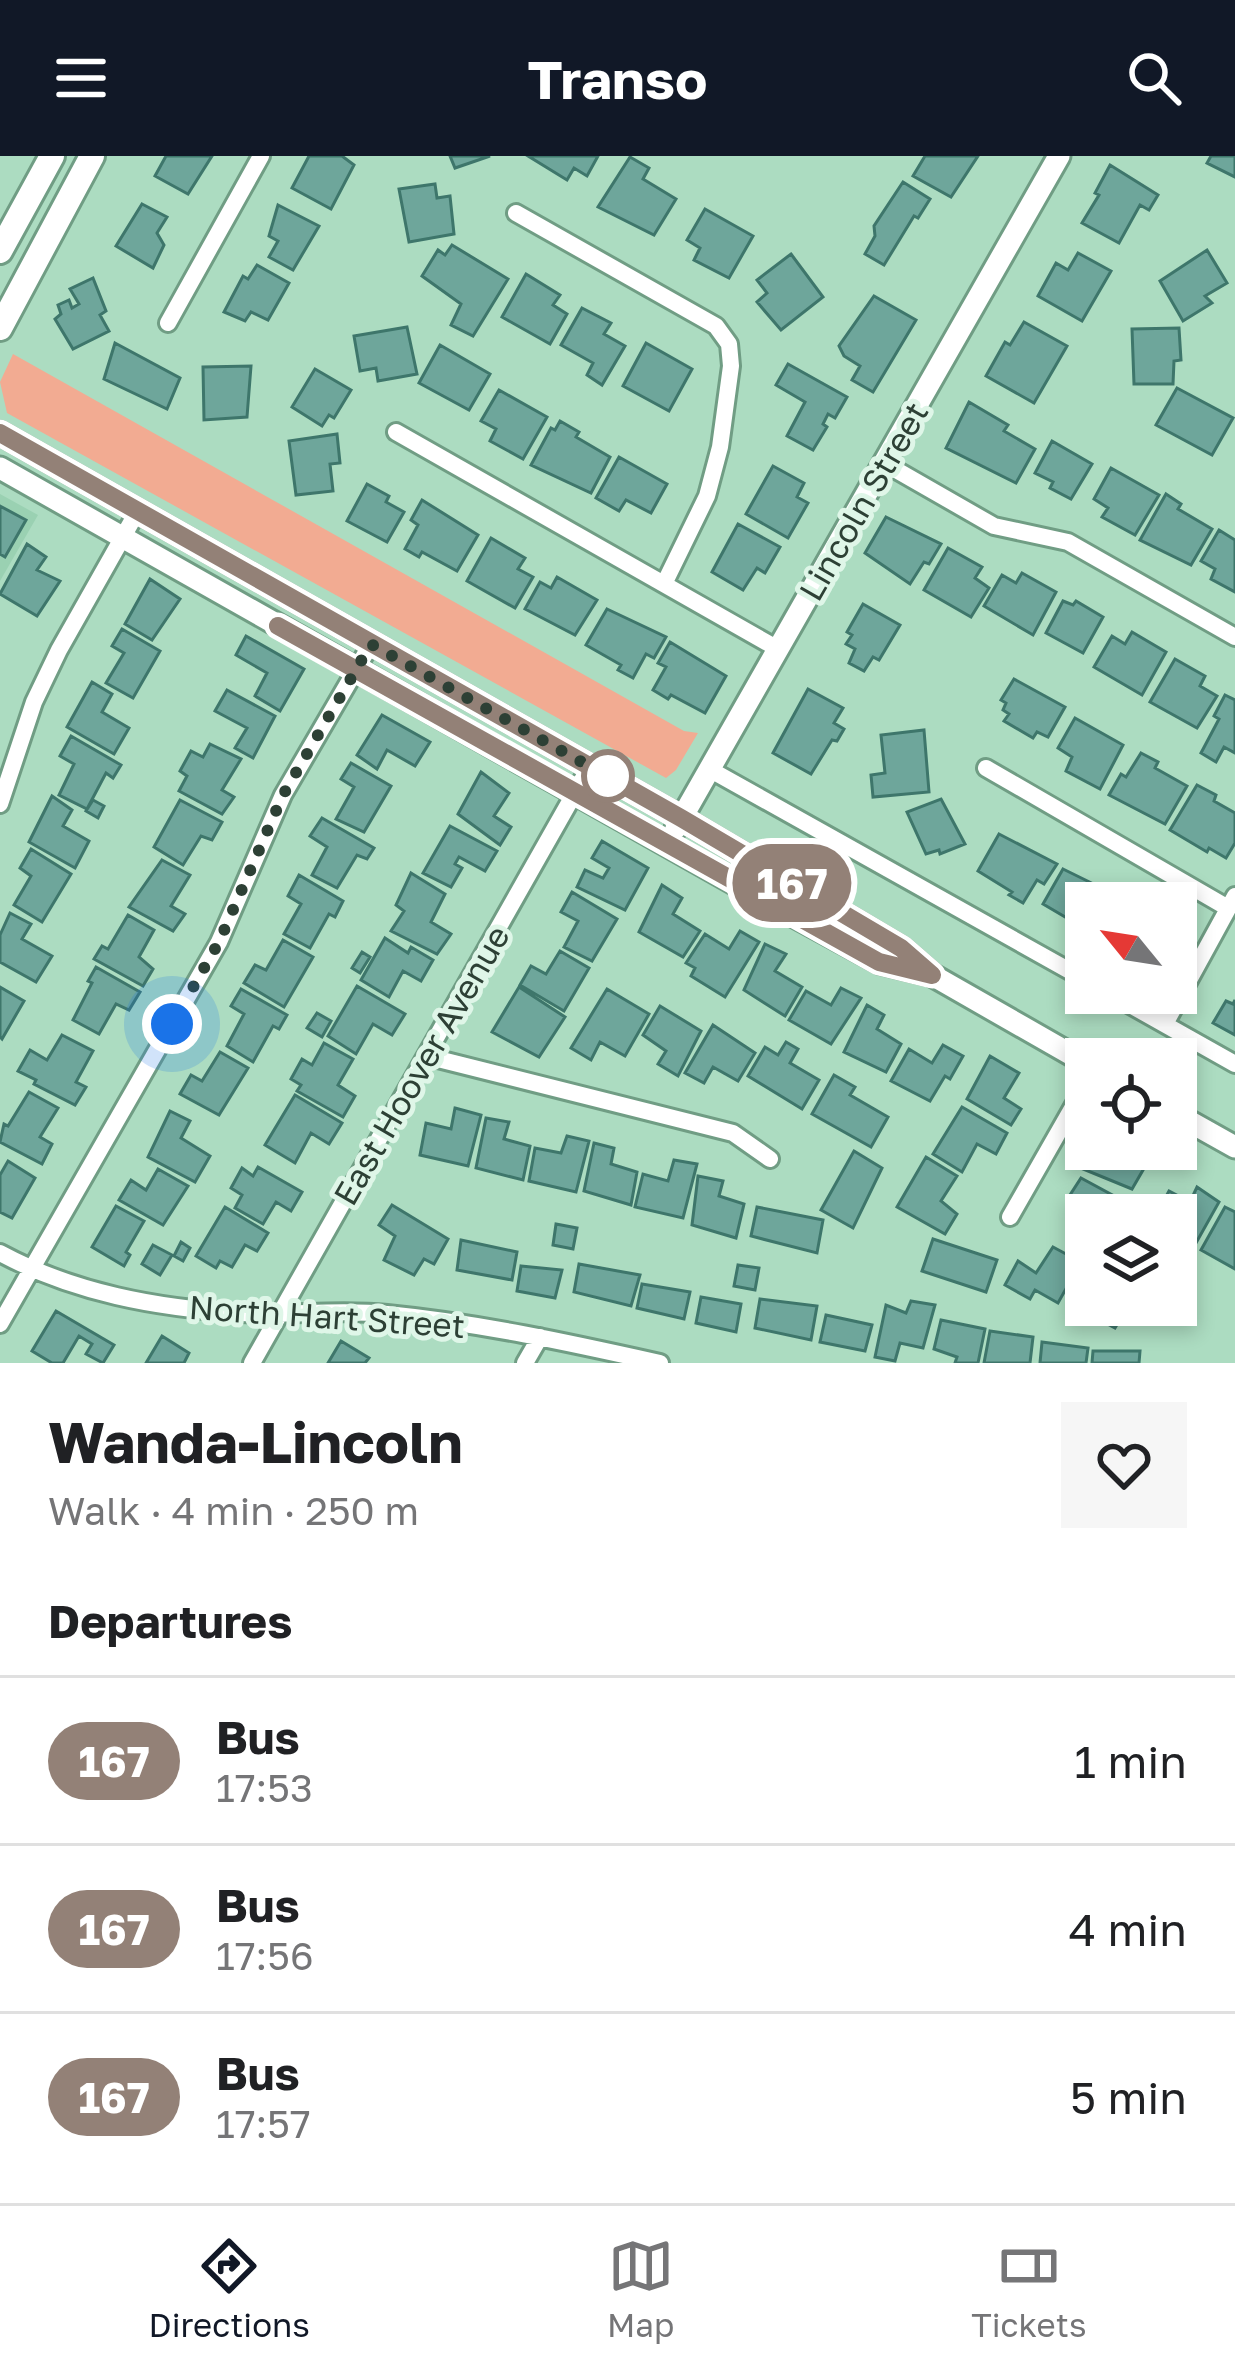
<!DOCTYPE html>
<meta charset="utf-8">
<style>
:root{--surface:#fff;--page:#f6f6f6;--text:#202124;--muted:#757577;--line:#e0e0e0;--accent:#111827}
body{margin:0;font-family:"Golos Text",sans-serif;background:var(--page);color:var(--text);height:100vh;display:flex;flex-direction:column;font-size:45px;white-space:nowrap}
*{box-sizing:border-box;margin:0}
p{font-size:39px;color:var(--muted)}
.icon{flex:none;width:66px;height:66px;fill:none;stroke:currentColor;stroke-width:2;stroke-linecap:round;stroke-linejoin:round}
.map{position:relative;height:1207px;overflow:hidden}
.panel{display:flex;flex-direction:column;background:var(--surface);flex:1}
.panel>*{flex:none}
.badge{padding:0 24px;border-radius:39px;font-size:42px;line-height:78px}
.needle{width:78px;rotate:300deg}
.buttons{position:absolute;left:1065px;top:726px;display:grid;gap:24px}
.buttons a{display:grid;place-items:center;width:132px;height:132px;border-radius:0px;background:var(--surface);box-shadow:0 6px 18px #0003;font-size:60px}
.you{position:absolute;width:60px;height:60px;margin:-30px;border:9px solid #fff;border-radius:50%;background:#1a73e8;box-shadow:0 0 0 18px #1a73e833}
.map>.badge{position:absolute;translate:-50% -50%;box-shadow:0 0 0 6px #fff}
h2{padding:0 48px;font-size:45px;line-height:108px}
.round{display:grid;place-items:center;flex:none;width:126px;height:126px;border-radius:0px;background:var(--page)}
.headline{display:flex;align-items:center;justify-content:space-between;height:204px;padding:0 48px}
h1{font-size:57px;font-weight:700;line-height:90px}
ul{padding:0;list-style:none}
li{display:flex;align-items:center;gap:36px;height:168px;padding:0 48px;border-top:3px solid var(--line)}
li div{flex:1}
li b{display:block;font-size:45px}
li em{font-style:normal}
li .badge{min-width:132px;font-weight:700;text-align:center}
header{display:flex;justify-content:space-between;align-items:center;height:156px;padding:0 48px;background:var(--accent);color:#fff;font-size:54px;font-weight:700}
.menu{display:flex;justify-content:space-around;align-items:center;height:168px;border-top:3px solid var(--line);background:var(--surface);font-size:33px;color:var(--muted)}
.menu a{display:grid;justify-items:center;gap:6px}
.menu .active{color:var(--accent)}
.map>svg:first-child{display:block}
.built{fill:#9ad1b2}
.green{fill:#f2ab92}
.building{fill:#6ea69b;stroke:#3e766b;stroke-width:3}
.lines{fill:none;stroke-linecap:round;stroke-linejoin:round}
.minor-casing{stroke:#709d84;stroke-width:22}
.tertiary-casing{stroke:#709d84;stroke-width:27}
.primary-casing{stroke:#709d84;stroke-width:30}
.minor{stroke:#fff;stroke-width:16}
.tertiary{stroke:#fff;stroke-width:21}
.primary{stroke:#fff;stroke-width:24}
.line-casing{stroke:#fff;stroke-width:27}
.line{stroke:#938177;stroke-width:18}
.walk{stroke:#2d4035;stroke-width:12;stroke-dasharray:0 21.6}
.stop-dot{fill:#fff;stroke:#938177;stroke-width:6}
.labels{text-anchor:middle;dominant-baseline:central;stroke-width:10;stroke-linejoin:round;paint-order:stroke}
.street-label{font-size:33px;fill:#2d4035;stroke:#dff6e8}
</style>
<header><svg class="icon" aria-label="menu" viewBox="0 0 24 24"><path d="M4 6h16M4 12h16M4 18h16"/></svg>Transo<svg class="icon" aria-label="search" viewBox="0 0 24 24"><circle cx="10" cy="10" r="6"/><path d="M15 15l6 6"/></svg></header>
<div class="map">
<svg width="1235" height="1207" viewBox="0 0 1235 1207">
<rect width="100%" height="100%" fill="#acdcc1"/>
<path class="built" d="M 0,338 L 38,359 L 0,425 Z"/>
<path class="green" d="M 13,198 L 684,575 L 698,577 L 676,614 L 666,622 L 7,257 L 0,226 Z"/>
<path class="building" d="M 166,0 L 212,0 L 188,38 L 155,20 Z
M 309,0 L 342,0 L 354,9 L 331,53 L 292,32 Z
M 450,0 L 490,0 L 455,12 Z
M 528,0 L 598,0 L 587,20 L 574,12 L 567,24 Z
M 925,0 L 978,0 L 951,41 L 913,20 Z
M 1211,0 L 1235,0 L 1235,21 L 1207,7 Z
M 630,1 L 649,12 L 643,23 L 676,43 L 654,79 L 598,51 Z
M 1110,9 L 1158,39 L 1149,54 L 1140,49 L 1119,87 L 1082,67 L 1099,39 L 1095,37 Z
M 903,26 L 930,43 L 918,62 L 914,60 L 884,109 L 865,98 L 875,80 L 874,70 Z
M 435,28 L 437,42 L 450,40 L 454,78 L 409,86 L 399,33 Z
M 142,48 L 167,61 L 157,77 L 164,89 L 153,112 L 116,90 Z
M 278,49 L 319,70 L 293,114 L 269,101 L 278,85 L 269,80 Z
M 705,53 L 753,80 L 729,122 L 694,104 L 700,92 L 687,84 Z
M 452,89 L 508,123 L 473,180 L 451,169 L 461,148 L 422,120 L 438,94 L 445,99 Z
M 1207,94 L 1227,127 L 1205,140 L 1212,147 L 1183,165 L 1160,125 Z
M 1078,97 L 1111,115 L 1082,165 L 1038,140 L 1056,107 L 1068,114 Z
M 791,98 L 823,141 L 781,174 L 757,146 L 767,137 L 757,124 Z
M 257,109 L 289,127 L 268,164 L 251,156 L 245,165 L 224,156 L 243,120 L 248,123 Z
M 526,118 L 560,139 L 553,149 L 567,158 L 550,188 L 502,161 Z
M 93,122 L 106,155 L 100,159 L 109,175 L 73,193 L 55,163 L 61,158 L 58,149 L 69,144 L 72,152 L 79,148 L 70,133 Z
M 874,140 L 916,164 L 873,236 L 852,224 L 860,210 L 844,200 L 839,190 Z
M 582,152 L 611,167 L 604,178 L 625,190 L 602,229 L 587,219 L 593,207 L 561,189 Z
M 1024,166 L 1067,190 L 1034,247 L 986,220 L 1005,186 L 1010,189 Z
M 407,171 L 417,218 L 378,225 L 376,212 L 360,215 L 354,180 Z
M 1179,172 L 1181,204 L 1174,205 L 1173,228 L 1134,228 L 1132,173 Z
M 115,187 L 180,222 L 167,253 L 104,223 Z
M 646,187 L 692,213 L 669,255 L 623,230 Z
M 440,189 L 490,218 L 469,254 L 419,227 Z
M 788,208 L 847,241 L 835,262 L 828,258 L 823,268 L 827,271 L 813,294 L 787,280 L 805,246 L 776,229 Z
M 251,210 L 247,261 L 204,264 L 203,211 Z
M 315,213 L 351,234 L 334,262 L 329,259 L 322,270 L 292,251 Z
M 1177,232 L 1233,262 L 1212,299 L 1156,269 Z
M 499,234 L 547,261 L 523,303 L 490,285 L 496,273 L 481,265 Z
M 969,246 L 1008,269 L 1004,275 L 1035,293 L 1016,327 L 946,292 Z
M 560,265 L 579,276 L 576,281 L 610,301 L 591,337 L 531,309 L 551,272 L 555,274 Z
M 337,278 L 340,307 L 330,308 L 333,335 L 296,339 L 289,285 Z
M 1052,285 L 1092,308 L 1071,343 L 1050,332 L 1053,326 L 1035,317 Z
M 619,301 L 667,328 L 651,357 L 626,344 L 619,355 L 596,342 Z
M 773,310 L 804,327 L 797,341 L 808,347 L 788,382 L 746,358 Z
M 1111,312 L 1159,339 L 1135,379 L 1102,361 L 1108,352 L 1094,343 Z
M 367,328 L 389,340 L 386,346 L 404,356 L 387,386 L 347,365 Z
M 1166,338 L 1181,348 L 1178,353 L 1212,373 L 1191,409 L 1140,384 Z
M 422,344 L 478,379 L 457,415 L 422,396 L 419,401 L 405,393 L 418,369 L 411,364 Z
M 0,350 L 26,364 L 5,401 L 0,398 Z
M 886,361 L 941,388 L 929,408 L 924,406 L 910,428 L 865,397 Z
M 738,368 L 780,391 L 765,417 L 757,412 L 743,434 L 712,416 Z
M 1219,374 L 1235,384 L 1235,436 L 1211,423 L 1215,413 L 1201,405 Z
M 491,382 L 525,402 L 518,413 L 533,421 L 515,452 L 467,425 Z
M 27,388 L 46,401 L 37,414 L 60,425 L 37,460 L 0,438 Z
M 948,392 L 982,411 L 975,422 L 989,432 L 971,461 L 924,434 Z
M 1022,417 L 1056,436 L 1033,479 L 984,450 L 1002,419 L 1016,427 Z
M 557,421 L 597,444 L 575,479 L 525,453 L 540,426 L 551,432 Z
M 150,423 L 180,443 L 152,484 L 125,468 Z
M 1063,445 L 1073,449 L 1076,445 L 1103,461 L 1083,497 L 1046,477 Z
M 863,448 L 900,469 L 879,504 L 873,501 L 864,515 L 849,507 L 855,493 L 846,488 L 852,479 L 847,476 Z
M 607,453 L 666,481 L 654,502 L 646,498 L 633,522 L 618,514 L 621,509 L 586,489 Z
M 122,473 L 160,495 L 133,542 L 106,527 L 124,497 L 112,490 Z
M 1132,476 L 1166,496 L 1142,539 L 1094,511 L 1112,480 L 1125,488 Z
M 246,480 L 304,513 L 280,555 L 255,540 L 267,517 L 236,499 Z
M 670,486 L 726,520 L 705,557 L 671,539 L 668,543 L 653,534 L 666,511 L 658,507 Z
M 1175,503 L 1205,520 L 1200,530 L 1217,540 L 1197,572 L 1150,546 Z
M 1014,523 L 1065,551 L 1048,581 L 1037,576 L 1033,582 L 1004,565 L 1009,558 L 1003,554 L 1006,547 L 1001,544 Z
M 92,526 L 112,538 L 102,556 L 129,572 L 114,598 L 67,571 Z
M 808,533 L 843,552 L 834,567 L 844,573 L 837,585 L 832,584 L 811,618 L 773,597 Z
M 227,534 L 275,560 L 253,602 L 235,592 L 247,572 L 215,555 Z
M 1225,539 L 1235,544 L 1235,597 L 1224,591 L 1216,606 L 1201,597 L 1219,563 L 1214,560 Z
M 382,559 L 430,586 L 415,610 L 387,594 L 377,613 L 357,599 Z
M 1075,562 L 1123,589 L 1100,633 L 1066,615 L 1072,601 L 1058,592 Z
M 924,574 L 929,636 L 873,641 L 871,619 L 885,617 L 881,579 Z
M 71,580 L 121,609 L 113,622 L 106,617 L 87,653 L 59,639 L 74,608 L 60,600 Z
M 210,588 L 241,603 L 222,634 L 234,641 L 222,658 L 179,635 L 187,620 L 180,615 L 191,595 L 203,601 Z
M 1141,597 L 1158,606 L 1155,612 L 1187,630 L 1165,668 L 1109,639 L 1121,618 L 1126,621 Z
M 351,607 L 391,630 L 364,676 L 336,663 L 354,631 L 341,623 Z
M 481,616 L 509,637 L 494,660 L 511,671 L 500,689 L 458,658 Z
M 1197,629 L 1216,639 L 1214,645 L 1235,657 L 1235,687 L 1226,702 L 1209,692 L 1207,696 L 1170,674 Z
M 52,640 L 72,654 L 63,670 L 89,685 L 75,712 L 29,686 Z
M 941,643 L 965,688 L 940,698 L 939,694 L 926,698 L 907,656 Z
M 93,644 L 104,650 L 98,662 L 86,655 Z
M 180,644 L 222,666 L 212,684 L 201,680 L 183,709 L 154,691 Z
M 322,662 L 374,692 L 367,703 L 357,699 L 337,732 L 312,719 L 327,691 L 310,680 Z
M 450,670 L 497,695 L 485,715 L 459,701 L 455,708 L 462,712 L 451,731 L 423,717 Z
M 999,678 L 1057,708 L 1044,728 L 1037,724 L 1023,747 L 1009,739 L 1012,736 L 978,715 Z
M 602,685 L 648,712 L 625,754 L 577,731 L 585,714 L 603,722 L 609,712 L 592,702 Z
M 31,693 L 71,718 L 42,766 L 14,749 L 31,720 L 20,712 Z
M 162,704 L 190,719 L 171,750 L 185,758 L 173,775 L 129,751 Z
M 1063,713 L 1120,741 L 1116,747 L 1086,747 L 1086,778 L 1074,772 L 1077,768 L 1043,748 Z
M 411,717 L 445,738 L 431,766 L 451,778 L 437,798 L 391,775 L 404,755 L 396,749 Z
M 299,719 L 343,745 L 335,761 L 329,758 L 310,792 L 284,778 L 301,748 L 288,740 Z
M 662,729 L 682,742 L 673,758 L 700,775 L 683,801 L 639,776 Z
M 572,736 L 617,763 L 592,805 L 564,791 L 578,765 L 561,756 Z
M 10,757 L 31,768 L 22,783 L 52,800 L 36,826 L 0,806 L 0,779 Z
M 128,759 L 154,774 L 139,801 L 153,813 L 143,830 L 94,803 L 102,790 L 108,793 Z
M 740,775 L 759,786 L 725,841 L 691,820 L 695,812 L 686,807 L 705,778 L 729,793 Z
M 385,782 L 408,797 L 411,791 L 433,804 L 421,825 L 403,815 L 389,841 L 361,824 Z
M 283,784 L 313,801 L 284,851 L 244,827 L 255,809 L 266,814 Z
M 765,788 L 786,798 L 775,815 L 802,831 L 785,860 L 744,834 Z
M 560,795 L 589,812 L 564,855 L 520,829 L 531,810 L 546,818 Z
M 362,796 L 370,801 L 360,817 L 352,812 Z
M 96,811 L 140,836 L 129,854 L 116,848 L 99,878 L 73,864 L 92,827 L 88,825 Z
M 357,830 L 405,858 L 392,879 L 373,868 L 356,898 L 328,880 Z
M 0,831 L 24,845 L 2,883 L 0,881 Z
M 519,831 L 565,861 L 539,901 L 492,876 Z
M 841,832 L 861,842 L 831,888 L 789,864 L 806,835 L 831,849 Z
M 241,833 L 287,859 L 279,873 L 273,870 L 253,906 L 227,890 L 244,858 L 231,850 Z
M 607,833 L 649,858 L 625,900 L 600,886 L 591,904 L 571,892 Z
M 1235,844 L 1235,879 L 1213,867 L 1226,845 L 1233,848 Z
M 867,849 L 884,859 L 877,873 L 901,888 L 886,916 L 844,896 Z
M 660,850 L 701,875 L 678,920 L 658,908 L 666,895 L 643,879 Z
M 317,857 L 331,865 L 322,881 L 307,872 Z
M 713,869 L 755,897 L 738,925 L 713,911 L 704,927 L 685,917 Z
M 62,879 L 93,895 L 76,926 L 86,931 L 75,949 L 34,928 L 36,924 L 18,915 L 30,894 L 47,904 Z
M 786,886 L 798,893 L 790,907 L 819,924 L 802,953 L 748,920 L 765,891 L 778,899 Z
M 324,887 L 353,903 L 338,929 L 355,940 L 343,961 L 297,935 L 301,929 L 291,923 L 302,903 L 312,909 Z
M 943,889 L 963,900 L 950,923 L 945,920 L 930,945 L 891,925 L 909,893 L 932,907 Z
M 220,896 L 248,912 L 219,959 L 180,938 L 191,919 L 202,925 Z
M 990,900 L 1019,917 L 1004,942 L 1021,953 L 1011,969 L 967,943 Z
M 834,919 L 855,931 L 850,939 L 888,961 L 871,991 L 812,958 Z
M 29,936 L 58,952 L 40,981 L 52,988 L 42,1008 L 0,986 L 4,968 L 8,970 Z
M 295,939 L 342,967 L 329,988 L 311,977 L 295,1007 L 265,989 Z
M 962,951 L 1007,977 L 996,998 L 977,988 L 962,1016 L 933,998 Z
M 455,952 L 481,959 L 468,1010 L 420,999 L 426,967 L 451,973 Z
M 170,955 L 190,965 L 181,982 L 210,1000 L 195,1026 L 148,1001 Z
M 486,962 L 509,966 L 504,983 L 530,990 L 523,1024 L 476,1012 Z
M 567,980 L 589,985 L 576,1036 L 529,1025 L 535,992 L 561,997 Z
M 594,987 L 614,992 L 611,1008 L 637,1016 L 631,1049 L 584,1035 Z
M 1118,993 L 1154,995 L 1132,1033 L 1083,1013 L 1094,994 L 1112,1003 Z
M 854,995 L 882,1012 L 853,1072 L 821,1054 Z
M 926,1001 L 957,1020 L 941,1045 L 957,1058 L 945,1078 L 897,1051 Z
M 674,1004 L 697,1008 L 683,1062 L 635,1051 L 643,1018 L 668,1025 Z
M 8,1005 L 35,1022 L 12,1062 L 0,1056 L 0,1019 Z
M 258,1011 L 302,1036 L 291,1055 L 276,1046 L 263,1068 L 235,1052 L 242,1039 L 231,1032 L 242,1012 L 253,1020 Z
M 158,1013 L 188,1030 L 163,1069 L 119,1044 L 131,1024 L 146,1034 Z
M 698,1020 L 723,1025 L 719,1040 L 744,1048 L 736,1082 L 692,1069 Z
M 1081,1022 L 1127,1047 L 1121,1059 L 1086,1059 L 1086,1088 L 1072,1081 L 1087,1052 L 1070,1039 Z
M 1197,1031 L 1219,1046 L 1196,1087 L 1176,1076 L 1176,1059 L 1156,1059 L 1169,1035 L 1190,1046 Z
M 392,1049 L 448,1083 L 434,1108 L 424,1103 L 414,1119 L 384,1104 L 395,1080 L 379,1069 Z
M 116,1050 L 144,1065 L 126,1096 L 130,1099 L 124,1110 L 92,1091 Z
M 225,1051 L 268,1077 L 257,1095 L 245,1089 L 232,1111 L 220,1105 L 216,1112 L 196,1100 Z
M 757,1051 L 823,1064 L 817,1097 L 751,1080 Z
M 1225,1051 L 1235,1056 L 1235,1113 L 1201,1094 Z
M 556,1068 L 577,1072 L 573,1093 L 553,1089 Z
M 933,1083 L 997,1104 L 986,1136 L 922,1115 Z
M 461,1084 L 517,1096 L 512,1124 L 457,1114 Z
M 181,1086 L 190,1092 L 183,1105 L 174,1100 Z
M 153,1089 L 172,1099 L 160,1119 L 142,1108 Z
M 1053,1091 L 1081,1106 L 1058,1147 L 1035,1134 L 1030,1143 L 1005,1129 L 1018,1105 L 1036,1117 Z
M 579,1108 L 640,1119 L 631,1150 L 574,1136 Z
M 738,1109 L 759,1112 L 755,1134 L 734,1130 Z
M 521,1110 L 562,1114 L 555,1142 L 517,1135 Z
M 642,1128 L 690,1136 L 684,1163 L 637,1152 Z
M 701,1141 L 741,1148 L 736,1176 L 696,1167 Z
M 760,1143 L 817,1150 L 811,1184 L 755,1172 Z
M 911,1145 L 935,1149 L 923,1192 L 900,1187 L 895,1205 L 875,1201 L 886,1149 L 906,1157 Z
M 1092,1149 L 1121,1149 L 1127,1152 L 1115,1172 L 1087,1157 Z
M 56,1155 L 114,1189 L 103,1207 L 86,1198 L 92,1188 L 79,1180 L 63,1207 L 52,1207 L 32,1195 Z
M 826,1159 L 872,1169 L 865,1195 L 820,1186 Z
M 941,1164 L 985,1173 L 978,1207 L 955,1207 L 957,1201 L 934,1193 Z
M 990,1175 L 1033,1181 L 1030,1207 L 984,1207 Z
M 162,1180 L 189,1197 L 184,1207 L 146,1207 Z
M 341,1185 L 369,1202 L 365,1207 L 328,1207 Z
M 1042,1186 L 1088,1192 L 1086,1207 L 1040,1207 Z
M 1093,1195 L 1140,1195 L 1139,1207 L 1092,1207 Z"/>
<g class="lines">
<g class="minor-casing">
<path id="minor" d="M 516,57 L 716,170 L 729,188 L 731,210 L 720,291 L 707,340 L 664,428
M 168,167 L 261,0
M 396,276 L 778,493
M 884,307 L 994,370 L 1068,386 L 1235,481
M 986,612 L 1228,752
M 709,613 L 1086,824
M 0,648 L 34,546 L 59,494 L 137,356
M 1109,837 L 1235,908
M 1165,868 L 1235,740
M 426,900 L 733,977 L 770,1003
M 1010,1061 L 1086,928
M 0,1097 C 74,1137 157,1152 240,1157 C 289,1160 339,1153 387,1158 C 479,1167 570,1187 660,1207
M 0,1168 L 219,786 L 283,639 L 371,488
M 252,1207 L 590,610
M 525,1207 L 540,1181"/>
</g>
<g class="tertiary-casing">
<path id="tertiary" d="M 0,277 L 681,662 L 901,792 L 932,819 L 1086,907
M 0,312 L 743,732 L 879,806 L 925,817
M 676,672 L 1059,0
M 1176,958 L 1235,991"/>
</g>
<g class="primary-casing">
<path id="primary" d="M 0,95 L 52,0
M 0,172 L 92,0"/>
</g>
<use href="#minor" class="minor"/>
<use href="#tertiary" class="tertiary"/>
<use href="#primary" class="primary"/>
</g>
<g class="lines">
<g class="line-casing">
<path id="line" d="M 0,277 L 681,662 L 901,792 L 932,819 L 879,806 L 278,470"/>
</g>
<use href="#line" class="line"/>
<path class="walk" d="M 172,868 L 219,786 L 283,639 L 371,488 L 621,628 L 608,620"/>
</g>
<circle class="stop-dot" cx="608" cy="620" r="24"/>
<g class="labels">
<g class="street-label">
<text transform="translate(863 345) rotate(-60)">Lincoln Street</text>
<text transform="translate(421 909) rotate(-60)">East Hoover Avenue</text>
<text transform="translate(327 1160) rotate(4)">North Hart Street</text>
</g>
</g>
</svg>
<div class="buttons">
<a><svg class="needle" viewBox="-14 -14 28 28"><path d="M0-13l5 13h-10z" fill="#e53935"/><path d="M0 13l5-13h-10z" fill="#757577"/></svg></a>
<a><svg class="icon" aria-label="locate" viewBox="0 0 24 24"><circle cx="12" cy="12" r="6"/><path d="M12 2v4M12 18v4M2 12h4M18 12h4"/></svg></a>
<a><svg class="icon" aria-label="layers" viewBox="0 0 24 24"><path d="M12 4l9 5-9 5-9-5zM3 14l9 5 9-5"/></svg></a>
</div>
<div class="you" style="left:172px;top:868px"></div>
<b class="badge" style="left:792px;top:727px;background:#938177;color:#fff">167</b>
</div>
<section class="panel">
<div class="headline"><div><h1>Wanda-Lincoln</h1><p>Walk · 4 min · 250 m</p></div><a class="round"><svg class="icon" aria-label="heart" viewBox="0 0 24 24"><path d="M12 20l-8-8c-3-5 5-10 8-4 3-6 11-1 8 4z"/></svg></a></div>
<h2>Departures</h2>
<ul>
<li><span class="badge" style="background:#938177;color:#fff">167</span><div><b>Bus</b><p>17:53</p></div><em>1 min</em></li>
<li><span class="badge" style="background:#938177;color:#fff">167</span><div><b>Bus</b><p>17:56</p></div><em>4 min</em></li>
<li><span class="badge" style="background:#938177;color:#fff">167</span><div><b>Bus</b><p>17:57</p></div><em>5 min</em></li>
</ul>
</section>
<nav class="menu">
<a class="active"><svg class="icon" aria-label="directions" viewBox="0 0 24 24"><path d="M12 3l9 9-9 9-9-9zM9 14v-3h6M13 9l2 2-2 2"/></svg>Directions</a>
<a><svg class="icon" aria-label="map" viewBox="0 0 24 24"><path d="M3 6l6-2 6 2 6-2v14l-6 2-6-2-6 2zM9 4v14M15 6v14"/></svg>Map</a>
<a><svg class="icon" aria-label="tickets" viewBox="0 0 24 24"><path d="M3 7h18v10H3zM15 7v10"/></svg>Tickets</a>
</nav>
